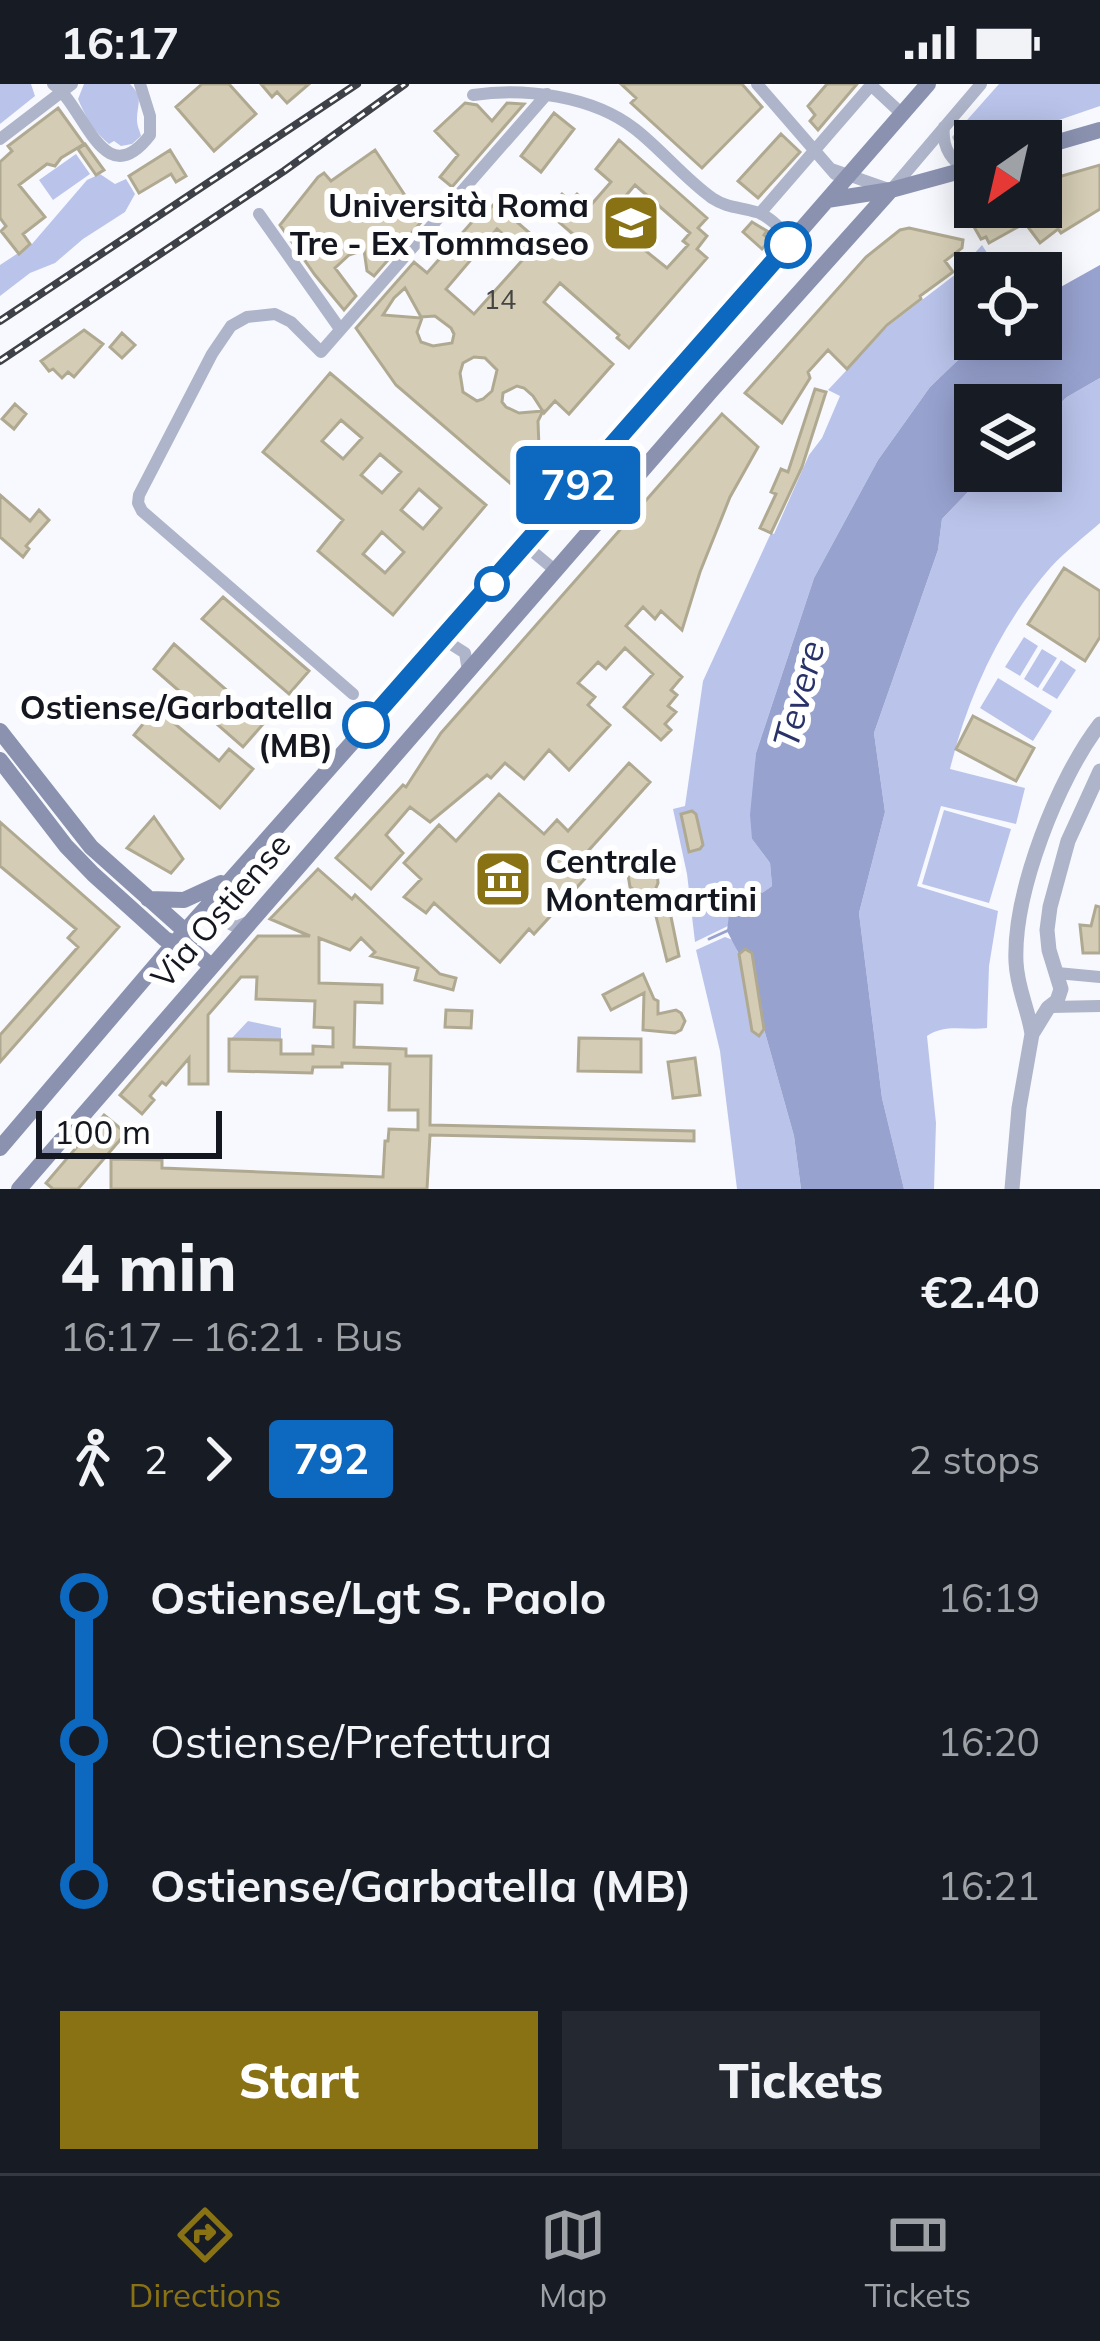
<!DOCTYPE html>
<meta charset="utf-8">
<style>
:root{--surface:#171b24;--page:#242831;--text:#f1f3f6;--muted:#9ea1a6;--line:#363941;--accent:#897214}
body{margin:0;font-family:Mulish,sans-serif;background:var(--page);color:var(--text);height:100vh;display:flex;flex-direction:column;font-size:45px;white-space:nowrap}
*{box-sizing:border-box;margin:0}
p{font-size:39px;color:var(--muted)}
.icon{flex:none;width:66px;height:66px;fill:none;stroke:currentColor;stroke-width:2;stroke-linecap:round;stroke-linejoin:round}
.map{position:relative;height:1105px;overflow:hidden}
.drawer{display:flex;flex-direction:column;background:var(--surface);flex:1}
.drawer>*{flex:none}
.badge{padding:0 24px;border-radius:9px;font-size:42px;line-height:78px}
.needle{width:78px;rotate:214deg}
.tools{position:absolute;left:954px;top:36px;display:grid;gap:24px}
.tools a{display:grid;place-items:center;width:108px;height:108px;border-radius:0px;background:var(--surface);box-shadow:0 6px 30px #0003;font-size:60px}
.scale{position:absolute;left:36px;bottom:30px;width:186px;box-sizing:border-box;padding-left:12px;border:6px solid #14171f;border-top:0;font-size:33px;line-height:42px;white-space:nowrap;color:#14171f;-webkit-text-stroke:9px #fff;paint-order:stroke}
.map>.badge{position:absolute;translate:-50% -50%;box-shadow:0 0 0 6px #fff}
.legs{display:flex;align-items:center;gap:18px;height:132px;padding:0 60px;font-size:39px}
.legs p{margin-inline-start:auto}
.head{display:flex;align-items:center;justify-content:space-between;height:204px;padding:0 60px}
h1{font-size:66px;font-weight:800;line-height:90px}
.button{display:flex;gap:24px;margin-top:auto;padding:24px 60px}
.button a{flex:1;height:138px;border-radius:0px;background:var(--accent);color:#fff;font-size:48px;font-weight:800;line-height:138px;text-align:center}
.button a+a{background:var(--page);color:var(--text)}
ul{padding:0 60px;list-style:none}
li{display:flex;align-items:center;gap:42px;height:144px;font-size:45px}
li i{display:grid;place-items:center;width:18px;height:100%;margin:0 15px;background:currentColor}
li i::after{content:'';width:30px;height:30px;margin:-15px;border:9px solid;border-radius:50%;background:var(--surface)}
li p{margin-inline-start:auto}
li:first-child i{background:linear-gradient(#0000 50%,currentColor 0)}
li:last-child i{background:linear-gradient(currentColor 50%,#0000 0)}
.status{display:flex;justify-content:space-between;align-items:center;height:84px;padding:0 60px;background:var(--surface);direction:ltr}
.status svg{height:33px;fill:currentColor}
.menu{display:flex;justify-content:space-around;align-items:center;height:168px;border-top:3px solid var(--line);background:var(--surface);font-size:33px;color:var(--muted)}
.menu a{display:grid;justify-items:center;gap:6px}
.menu .active{color:var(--accent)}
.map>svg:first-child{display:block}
.green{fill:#bac4eb}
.water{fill:#97a2cf}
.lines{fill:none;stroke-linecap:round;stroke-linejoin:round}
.stream{stroke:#97a2cf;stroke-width:3}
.building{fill:#d4ccb4;stroke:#b0a991;stroke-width:3;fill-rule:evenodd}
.minor{stroke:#aeb4c9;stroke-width:12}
.tertiary{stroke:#aeb4c9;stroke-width:15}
.secondary{stroke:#8a92b0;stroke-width:16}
.rail-casing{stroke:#3e4148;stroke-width:8}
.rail{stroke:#fff;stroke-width:3;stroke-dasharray:9;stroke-linecap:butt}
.line-1-casing{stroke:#fff;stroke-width:27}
.line-1{stroke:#0c69bf;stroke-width:18}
.stop-1-dot{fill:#fff;stroke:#0c69bf;stroke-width:6}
.labels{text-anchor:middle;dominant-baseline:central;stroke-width:12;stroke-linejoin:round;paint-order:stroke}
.number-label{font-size:27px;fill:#444}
.poi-label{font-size:33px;font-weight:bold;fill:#14171f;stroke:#fff;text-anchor:end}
.stop-label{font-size:33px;font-weight:bold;fill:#14171f;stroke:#fff;text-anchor:end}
.street-label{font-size:33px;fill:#14171f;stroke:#fff}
.water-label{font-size:36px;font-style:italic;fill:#293169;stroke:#fff}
</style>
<div class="status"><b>16:17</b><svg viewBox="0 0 49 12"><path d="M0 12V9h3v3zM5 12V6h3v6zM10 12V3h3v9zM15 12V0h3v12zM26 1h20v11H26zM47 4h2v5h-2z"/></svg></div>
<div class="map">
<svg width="1100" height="1105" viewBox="0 0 1100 1105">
<rect width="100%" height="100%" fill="#f8f9fe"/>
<path class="green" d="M 0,0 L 31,0 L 35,12 L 0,40 Z
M 84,0 L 130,0 C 144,14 137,19 137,36 C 137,42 140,47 141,52 L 132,60 L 121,62 L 114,57 L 109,60 C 94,48 85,32 78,15 Z
M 999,0 L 1100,0 L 1100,22 L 998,57 L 975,57 L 975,65 L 960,70 L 952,53 Z
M 76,70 L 90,90 L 53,116 L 39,96 Z
M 100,90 L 115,100 L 126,95 L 135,110 L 125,128 L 83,155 L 55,179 L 30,189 L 0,212 L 0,181 L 32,160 L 87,96 Z
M 982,161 L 1000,189 L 975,189 L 975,255 L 980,255 L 930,303 L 878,376 L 814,494 L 756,669 L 752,755 L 770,779 L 772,802 L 762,809 L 732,813 L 728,842 L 695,858 L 687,790 L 673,725 L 685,722 L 703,597 L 771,449 L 774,450 L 809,371 L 822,354 L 840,312 L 828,306 L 888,242 L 956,190 Z
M 1100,294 L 1100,439 C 1084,453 1066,467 1051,483 C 1001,540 968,611 950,685 L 1025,704 L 1016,740 L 941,722 L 917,802 L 998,827 L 989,882 L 987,944 C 965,947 946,939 927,952 L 936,1039 L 934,1105 L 904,1105 L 882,1014 L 859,829 L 885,728 L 874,649 L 938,466 L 942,435 L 988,387 L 1041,387 L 1041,336 L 1067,313 Z
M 1024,553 L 1038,562 L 1020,592 L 1005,583 Z
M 1042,565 L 1057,574 L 1038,604 L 1024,595 Z
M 1061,576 L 1076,586 L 1057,615 L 1042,606 Z
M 998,594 L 1052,627 L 1033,657 L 980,624 Z
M 944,726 L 1011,745 L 989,819 L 922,800 Z
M 725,853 L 733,856 L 739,871 L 752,947 L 759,951 L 764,945 L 794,1052 L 801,1105 L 737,1105 L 720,967 L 696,866 Z
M 248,937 L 281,944 L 281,956 L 231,955 Z"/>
<path class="water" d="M 1100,181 L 1100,294 L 1067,313 L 1041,336 L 1041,321 L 975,321 L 975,387 L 988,387 L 942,435 L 938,466 L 874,649 L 885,728 L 859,829 L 882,1014 L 904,1105 L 801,1105 L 794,1052 L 764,945 L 752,869 L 744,866 L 739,870 L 727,847 L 731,813 L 748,805 L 762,809 L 772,802 L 770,779 L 752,755 L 750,731 L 756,669 L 814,494 L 878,376 L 930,303 L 980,255 L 1041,255 L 1041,214 Z"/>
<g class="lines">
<path class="stream" d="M 709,855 L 729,846"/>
</g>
<path class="building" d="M 202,0 L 229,0 L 256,30 L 214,67 L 176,23 Z
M 261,0 L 309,0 L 287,19 L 277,8 L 272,13 Z
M 621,0 L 742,0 L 762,23 L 702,84 L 631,19 L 636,14 Z
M 827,0 L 857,0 L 818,46 L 810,37 L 815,31 L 808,22 Z
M 465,19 L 477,21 L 492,37 L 507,19 L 524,20 L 452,103 L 440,93 L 458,71 L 435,47 Z
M 58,24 L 84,60 L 61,74 L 55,82 L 47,80 L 19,101 L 45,133 L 23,150 L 30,160 L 19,170 L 1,147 L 6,142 L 0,134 L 0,78 L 12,67 L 8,62 Z
M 554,29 L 574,45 L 541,88 L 521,72 Z
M 781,50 L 800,68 L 758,114 L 738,97 Z
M 619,56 L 707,134 L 698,144 L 707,152 L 697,165 L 707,174 L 629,264 L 617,254 L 619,251 L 560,199 L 544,218 L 613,280 L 569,330 L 555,317 L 544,329 L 533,312 L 524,304 L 517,302 L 503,309 L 502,318 L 506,323 L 519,329 L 543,327 L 538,337 L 539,364 L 510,399 L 396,301 L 356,244 L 414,178 L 427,189 L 479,130 L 483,132 L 495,119 L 556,172 L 574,151 L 546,127 L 562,110 L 570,117 L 577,110 L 590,122 L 611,98 L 596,85 ZM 635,101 L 690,149 L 683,157 L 688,161 L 667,184 L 606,135 ZM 497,145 L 527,171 L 474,230 L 446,205 ZM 405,204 L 421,233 L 435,232 L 451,244 L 454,250 L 452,259 L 433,262 L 421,258 L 417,248 L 422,234 L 383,231 L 394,214 ZM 474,273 L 485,274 L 497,286 L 492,307 L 483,315 L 477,317 L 463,308 L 460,289 L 463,279 Z
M 85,60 L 104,86 L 96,91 L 78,65 Z
M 170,66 L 186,92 L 176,98 L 171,90 L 139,109 L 129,92 Z
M 375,66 L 422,137 L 374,192 L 367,187 L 364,166 L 349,171 L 335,184 L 356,212 L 344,226 L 315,191 L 280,141 L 318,93 L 324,89 L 331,97 Z
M 1100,81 L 1100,125 L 1061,149 L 1058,145 L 1040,159 L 1025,139 L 989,159 L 986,153 L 981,155 L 969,134 L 988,123 L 1017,123 L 1020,129 L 1029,123 L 1041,123 L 1041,98 Z
M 752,138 L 767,147 L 764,151 L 770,156 L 762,165 L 743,148 Z
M 909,144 L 963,156 L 962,164 L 945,177 L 953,188 L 920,212 L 921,215 L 887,241 L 847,285 L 828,266 L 808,288 L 810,294 L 782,339 L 745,309 L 866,173 L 900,146 Z
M 84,246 L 103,260 L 74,293 L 68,288 L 62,294 L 53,285 L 49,287 L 41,277 Z
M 122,249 L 135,261 L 122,274 L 110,263 Z
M 330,289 L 486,421 L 393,531 L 318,467 L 343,436 L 263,368 ZM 341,336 L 362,354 L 343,375 L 322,357 ZM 380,370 L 401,388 L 382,409 L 361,391 ZM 419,405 L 441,424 L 423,445 L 401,426 ZM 382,448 L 404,468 L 385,489 L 363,470 Z
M 815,305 L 826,308 L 802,383 L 771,449 L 760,444 L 776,410 L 771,408 L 781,385 L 788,388 Z
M 15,320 L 26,330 L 14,345 L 2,335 Z
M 722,330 L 758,363 L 730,413 L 700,488 L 682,546 L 661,527 L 655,535 L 643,523 L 626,542 L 682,593 L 671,606 L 677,611 L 668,622 L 676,628 L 665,640 L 671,646 L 661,656 L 624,623 L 653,590 L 625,564 L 606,585 L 598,578 L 578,599 L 595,613 L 588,621 L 610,641 L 569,686 L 549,666 L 524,695 L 505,679 L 491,694 L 487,691 L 430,738 L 410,723 L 386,751 L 403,769 L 371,805 L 336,774 L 403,701 L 406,703 L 441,649 Z
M 0,411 L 30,437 L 39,426 L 49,436 L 26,462 L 29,465 L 23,473 L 0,453 Z
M 1064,484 L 1100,507 L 1100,553 L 1085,577 L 1028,540 Z
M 223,513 L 309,587 L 289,610 L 202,535 Z
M 174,560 L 264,639 L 243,663 L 154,585 Z
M 156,624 L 219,677 L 229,665 L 253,685 L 220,724 L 134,651 Z
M 973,632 L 1034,664 L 1016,697 L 956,665 Z
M 629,679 L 650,698 L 589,766 L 601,777 L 534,850 L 529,845 L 500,878 L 434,819 L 426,829 L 404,813 L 421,795 L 404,779 L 439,741 L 456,757 L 499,710 L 544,750 L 557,736 L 568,747 Z
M 692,727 L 696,730 L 703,761 L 700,765 L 689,768 L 681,730 Z
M 154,733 L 183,775 L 171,789 L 127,764 Z
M 0,738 L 119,843 L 0,978 L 0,951 L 78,863 L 68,854 L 76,845 L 0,782 Z
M 641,779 L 652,782 L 657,787 L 658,799 L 653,811 L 639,810 L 630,803 L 628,791 L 630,786 Z
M 318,785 L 352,815 L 355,811 L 440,890 L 456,894 L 453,906 L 415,896 L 418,884 L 371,872 L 375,868 L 361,854 L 350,866 L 319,854 L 319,899 L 382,901 L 382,919 L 355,918 L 354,963 L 406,965 L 406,972 L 431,972 L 430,1041 L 694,1047 L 694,1057 L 430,1051 L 427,1105 L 111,1105 L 111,1075 L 162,1076 L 162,1084 L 383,1093 L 385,1057 L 388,1057 L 389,1045 L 418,1046 L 418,1026 L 389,1026 L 390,980 L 342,979 L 342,983 L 313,983 L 312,989 L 229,987 L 229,955 L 281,956 L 281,970 L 313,970 L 313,962 L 333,963 L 333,944 L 314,943 L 315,917 L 256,915 L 257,893 L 241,893 L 208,931 L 208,1000 L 189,1000 L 189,974 L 166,1001 L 162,998 L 150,1012 L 154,1016 L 142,1030 L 120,1011 L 258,852 L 310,852 L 270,835 Z
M 667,813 L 679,872 L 667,877 L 652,816 Z
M 1096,822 L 1100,823 L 1100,869 L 1083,869 L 1080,841 L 1091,842 Z
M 745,865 L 752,869 L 764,945 L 759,952 L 752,947 L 739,870 Z
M 643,890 L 654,915 L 658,917 L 658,930 L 676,926 L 681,929 L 685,937 L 681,946 L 675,949 L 643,946 L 644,909 L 611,926 L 603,911 Z
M 446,926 L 472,927 L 471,944 L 445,943 Z
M 579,954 L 641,955 L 641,988 L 578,987 Z
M 695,974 L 700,1011 L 673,1014 L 668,978 Z
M 104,1031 L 126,1049 L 78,1105 L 53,1105 L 46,1099 Z"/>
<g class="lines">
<path class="minor" d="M 53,0 C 85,22 103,112 150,51 L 150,32 L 140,0
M 757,0 L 835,90
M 871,1 L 902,30
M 473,11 C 524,3 593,12 635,45 C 662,66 684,94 712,114 C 727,124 740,123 756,128 C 769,131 782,147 793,156
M 944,43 C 942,63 950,76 967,86
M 0,55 L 72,0
M 831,85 L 891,106 L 981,0
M 761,128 L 872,0
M 259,130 L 340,245
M 526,462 L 556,487
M 443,555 L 465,569 L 468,587
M 353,610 L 142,427 L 138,419 L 139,411 L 212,270 L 231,242 L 247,233 L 275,230 L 291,238 L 321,268 L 547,10
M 219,810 L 217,824 L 224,837 L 236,843 L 250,837
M 1057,889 L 1100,893
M 1051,923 L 1100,922"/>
<path class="tertiary" d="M 1032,950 C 1028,924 1017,904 1016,878 C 1013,809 1058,694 1100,640
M 1012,1105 L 1019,1024 L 1032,950 L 1048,924 L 1057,917 L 1061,905 L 1049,866 L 1047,846 L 1050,823 L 1068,757 L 1100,687"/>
<path class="secondary" d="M 1041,63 L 1100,46
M 827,116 L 891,106 L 975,83
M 0,647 L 91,763 L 185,847 L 190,857
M 0,676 L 66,762 L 93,790 L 165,855 L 196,869 L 211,882
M 148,815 L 184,816 L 221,799
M 0,1064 L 173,861 L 512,478 L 928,0
M 19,1105 L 711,307 L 891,106"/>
<g class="rail-casing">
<path id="rail" d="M 0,237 L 357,0
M 0,277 L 284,87 L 405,0"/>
</g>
<use href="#rail" class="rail"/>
</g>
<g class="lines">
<g class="line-1-casing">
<path id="line-1" d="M 366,641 L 788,161"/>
</g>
<use href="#line-1" class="line-1"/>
</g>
<defs>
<g id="university-square" transform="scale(3)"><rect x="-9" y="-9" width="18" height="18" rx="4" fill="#897214" stroke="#fff"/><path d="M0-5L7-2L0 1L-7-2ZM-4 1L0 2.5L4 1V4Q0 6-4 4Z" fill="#fff"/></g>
<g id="museum-square" transform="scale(3)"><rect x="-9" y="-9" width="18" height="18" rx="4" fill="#897214" stroke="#fff"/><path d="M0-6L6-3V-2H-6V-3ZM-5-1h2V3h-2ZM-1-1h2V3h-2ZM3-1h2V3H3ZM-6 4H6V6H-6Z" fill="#fff"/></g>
</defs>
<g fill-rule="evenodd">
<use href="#university-square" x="631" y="139"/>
<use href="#museum-square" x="503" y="795"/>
</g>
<g class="stop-1-dot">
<circle cx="788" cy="161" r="21"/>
<circle cx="492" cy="500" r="15"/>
<circle cx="366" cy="641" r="21"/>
</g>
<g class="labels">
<g class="number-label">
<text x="500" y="215">14</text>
</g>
<g class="poi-label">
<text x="589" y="120">Università Roma<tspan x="589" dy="38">Tre - Ex Tommaseo</tspan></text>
<text x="545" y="776" text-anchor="start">Centrale<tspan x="545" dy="38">Montemartini</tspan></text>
</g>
<g class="stop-label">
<text x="333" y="622">Ostiense/Garbatella<tspan x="333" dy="38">(MB)</tspan></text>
</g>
<g class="street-label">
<text transform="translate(220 826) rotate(-49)">Via Ostiense</text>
</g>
<g class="water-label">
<text transform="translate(798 610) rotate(-75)">Tevere</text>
</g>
</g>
</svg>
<div class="tools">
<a><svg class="needle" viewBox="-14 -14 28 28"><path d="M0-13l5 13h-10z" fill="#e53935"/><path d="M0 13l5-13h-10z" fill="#9ea1a6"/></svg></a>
<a><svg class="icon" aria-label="locate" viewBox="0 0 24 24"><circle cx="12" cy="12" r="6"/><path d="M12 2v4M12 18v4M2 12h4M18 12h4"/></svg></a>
<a><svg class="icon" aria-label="layers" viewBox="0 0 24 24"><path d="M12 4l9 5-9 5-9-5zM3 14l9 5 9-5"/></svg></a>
</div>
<div class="scale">100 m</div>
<b class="badge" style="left:578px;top:401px;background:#0c69bf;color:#fff">792</b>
</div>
<section class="drawer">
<div class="head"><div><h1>4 min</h1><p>16:17 – 16:21 · Bus</p></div><b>€2.40</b></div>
<div class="legs"><svg class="icon" aria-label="walk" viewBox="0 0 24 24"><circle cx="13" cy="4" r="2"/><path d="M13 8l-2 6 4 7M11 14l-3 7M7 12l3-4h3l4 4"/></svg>2<svg class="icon" aria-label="forward" viewBox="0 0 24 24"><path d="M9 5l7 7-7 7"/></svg><b class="badge" style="background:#0c69bf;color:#fff">792</b><p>2 stops</p></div>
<ul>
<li><i style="color:#0c69bf"></i><b>Ostiense/Lgt S. Paolo</b><p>16:19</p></li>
<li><i style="color:#0c69bf"></i><span>Ostiense/Prefettura</span><p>16:20</p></li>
<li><i style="color:#0c69bf"></i><b>Ostiense/Garbatella (MB)</b><p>16:21</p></li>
</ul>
<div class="button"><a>Start</a><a>Tickets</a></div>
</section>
<nav class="menu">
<a class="active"><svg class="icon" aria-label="directions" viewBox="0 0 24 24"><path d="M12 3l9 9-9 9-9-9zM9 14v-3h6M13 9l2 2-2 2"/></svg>Directions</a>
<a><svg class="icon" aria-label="map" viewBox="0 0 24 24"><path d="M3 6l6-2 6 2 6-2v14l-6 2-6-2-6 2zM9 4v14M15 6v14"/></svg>Map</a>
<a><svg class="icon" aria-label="tickets" viewBox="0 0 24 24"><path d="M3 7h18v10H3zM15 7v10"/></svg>Tickets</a>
</nav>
